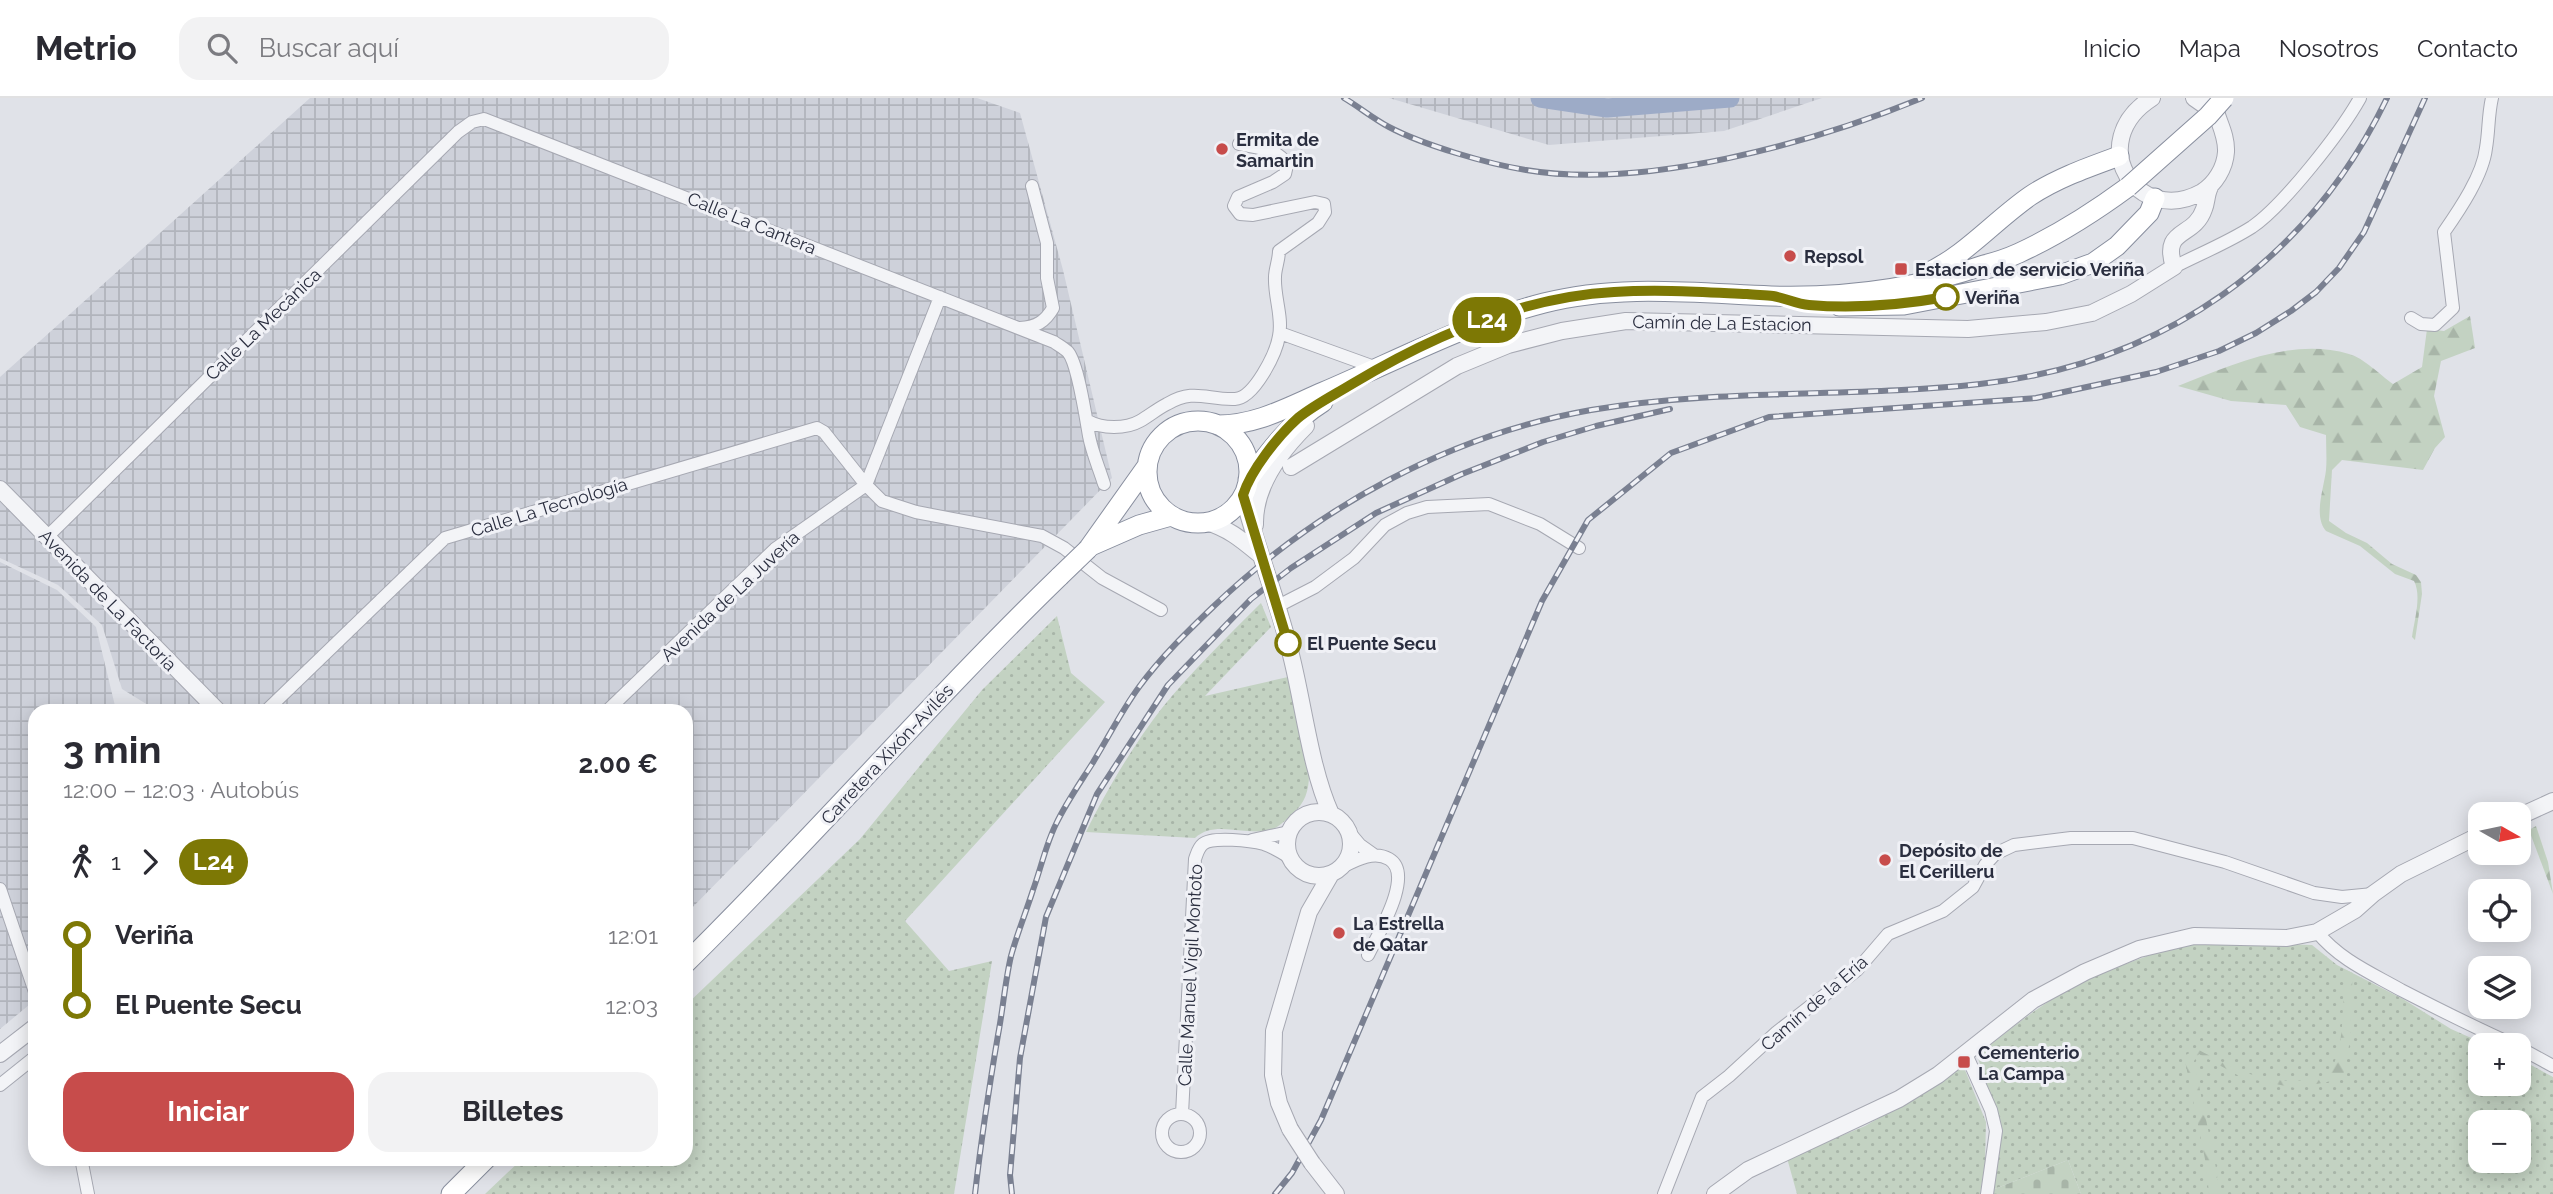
<!DOCTYPE html>
<html lang="es">
<meta charset="utf-8">
<style>
:root{--surface:#fff;--page:#f2f2f3;--text:#2b2b33;--muted:#7c7c81;--line:#e1e1e2;--accent:#c74c4b}
body{margin:0;font-family:Raleway,sans-serif;background:var(--page);color:var(--text);height:100vh;display:flex;flex-direction:column;font-size:26px;white-space:nowrap}
*{box-sizing:border-box;margin:0}
p{font-size:23px;color:var(--muted)}
.icon{flex:none;width:38px;height:38px;fill:none;stroke:currentColor;stroke-width:2;stroke-linecap:round;stroke-linejoin:round}
.map{position:relative;flex:1;overflow:hidden}
.details{position:absolute;left:28px;top:606px;width:665px;height:462px;display:flex;flex-direction:column;background:var(--surface);border-radius:21px;box-shadow:0 4px 18px #0003}
.details>*{flex:none}
.badge{padding:0 14px;border-radius:23px;font-size:24px;line-height:46px}
.needle{width:46px;rotate:99deg}
.fabs{position:absolute;left:2468px;top:704px;display:grid;gap:14px}
.fabs a{display:grid;place-items:center;width:63px;height:63px;border-radius:14px;background:var(--surface);box-shadow:0 4px 18px #0003;font-size:35px}
.map>.badge{position:absolute;translate:-50% -50%;box-shadow:0 0 0 4px #fff}
.legs{display:flex;align-items:center;gap:10px;height:77px;padding:0 35px;font-size:23px}
.legs p{margin-inline-start:auto}
.overview{display:flex;align-items:center;justify-content:space-between;height:119px;padding:0 35px}
h1{font-size:38px;font-weight:700;line-height:52px}
.action{display:flex;gap:14px;margin-top:auto;padding:14px 35px}
.action a{flex:1;height:80px;border-radius:21px;background:var(--accent);color:#fff;font-size:28px;font-weight:700;line-height:80px;text-align:center}
.action a+a{background:var(--page);color:var(--text)}
ul{padding:0 35px;list-style:none}
li{display:flex;align-items:center;gap:24px;height:70px;font-size:26px}
li i{display:grid;place-items:center;width:10px;height:100%;margin:0 9px;background:currentColor}
li i::after{content:'';width:18px;height:18px;margin:-9px;border:5px solid;border-radius:50%;background:var(--surface)}
li p{margin-inline-start:auto}
li:first-child i{background:linear-gradient(#0000 50%,currentColor 0)}
li:last-child i{background:linear-gradient(currentColor 50%,#0000 0)}
header{display:flex;align-items:center;gap:42px;box-sizing:border-box;height:98px;padding:0 35px;background:var(--surface);border-bottom:2px solid var(--line)}
header strong{font-size:33px}
nav{display:flex;gap:38px;margin-inline-start:auto;font-size:24px}
.search{width:490px;height:63px;background:var(--page);display:flex;align-items:center;gap:18px;box-sizing:border-box;padding:0 24px;border-radius:21px;color:var(--muted);font-size:26px}
.map>svg:first-child{display:block}
.industrial{fill:url(#industrial-grid)}
.grass{fill:url(#grass-dots);fill-rule:evenodd}
.forest{fill:url(#forest-firs)}
.cemetery{fill:url(#cemetery-stones)}
.lines{fill:none;stroke-linecap:round;stroke-linejoin:round}
.river{stroke:#9dabc7;stroke-width:19}
.minor-casing{stroke:#a6a8b2;stroke-width:14}
.tertiary-casing{stroke:#a6a8b2;stroke-width:18}
.trunk-casing{stroke:#888e9e;stroke-width:21}
.minor{stroke:#f3f4f7;stroke-width:12}
.tertiary{stroke:#f3f4f7;stroke-width:16}
.trunk{stroke:#fff;stroke-width:19}
.rail-casing{stroke:#7a8091;stroke-width:6}
.rail{stroke:#f0f1f6;stroke-width:3.5;stroke-dasharray:10;stroke-linecap:butt}
.tertiary-bridge-casing{stroke:#a6a8b2;stroke-width:18;stroke-linecap:butt}
.trunk-bridge-casing{stroke:#888e9e;stroke-width:21;stroke-linecap:butt}
.tertiary-bridge{stroke:#f3f4f7;stroke-width:16}
.trunk-bridge{stroke:#fff;stroke-width:19}
.line-1-casing{stroke:#fff;stroke-width:16}
.line-1{stroke:#7d7805;stroke-width:10}
.poi-dot{fill:#c74c4b;stroke:#f0f1f6;stroke-width:2.5}
.stop-1-dot{fill:#fff;stroke:#7d7805;stroke-width:3.5}
.labels{text-anchor:middle;dominant-baseline:central;stroke-width:6;stroke-linejoin:round;paint-order:stroke}
.poi-label{font-size:18px;font-weight:bold;fill:#2a2e3f;stroke:#f0f1f6;text-anchor:start}
.street-label{font-size:18px;fill:#2a2e3f;stroke:#f0f1f6}
.stop-label{font-size:18px;font-weight:bold;fill:#2a2e3f;stroke:#f0f1f6;text-anchor:start}
</style>
<header>
<strong>Metrio</strong>
<div class="search"><svg class="icon" aria-label="search" viewBox="0 0 24 24"><circle cx="10" cy="10" r="6"/><path d="M15 15l6 6"/></svg>Buscar aquí</div>
<nav><a>Inicio</a><a>Mapa</a><a>Nosotros</a><a>Contacto</a></nav>
</header>
<div class="map">
<svg width="2553" height="1096" viewBox="0 0 2553 1096">
<defs>
<pattern id="industrial-grid" width="8" height="8" patternUnits="userSpaceOnUse" patternTransform="scale(1.75)"><rect width="8" height="8" fill="#ced1da"/><path d="M0 4h8M4 0v8" fill="none" stroke="#b1b4bc"/></pattern>
<pattern id="grass-dots" width="8" height="8" patternUnits="userSpaceOnUse" patternTransform="scale(1.75)"><rect width="8" height="8" fill="#c3d2c2"/><path d="M2 2h.1M6 6h.1" fill="none" stroke="#a8b5a8" stroke-width="1.8" stroke-linecap="round"/></pattern>
<pattern id="forest-firs" width="22" height="20" patternUnits="userSpaceOnUse" patternTransform="scale(1.75)"><rect width="22" height="20" fill="#c3d2c2"/><path d="M5 1l3.5 6h-7zM16 11l3.5 6h-7z" fill="#a8b5a8"/></pattern>
<pattern id="cemetery-stones" width="16" height="16" patternUnits="userSpaceOnUse" patternTransform="scale(1.75)"><rect width="16" height="16" fill="#c3d2c2"/><path d="M2 7V4a2 2 0 0 1 4 0v3zM10 15v-3a2 2 0 0 1 4 0v3z" fill="#a8b5a8"/></pattern>
</defs>
<rect width="100%" height="100%" fill="#e0e2e8"/>
<path class="industrial" d="M 310,0 L 977,0 L 1020,15 L 1063,172 L 1112,380 L 686,816 L 686,612 L 156,612 L 122,591 L 102,527 L 58,487 L 0,460 L 0,279 Z
M 1389,0 L 1822,0 L 1724,33 L 1549,47 Z
M 0,464 L 57,492 L 96,529 L 116,612 L 35,612 L 35,902 L 0,931 Z"/>
<path class="grass" d="M 1261,505 L 1271,529 L 1205,598 L 1288,579 L 1309,677 C 1309,692 1305,706 1292,716 C 1287,721 1281,727 1275,730 C 1249,741 1216,720 1195,740 L 1086,734 C 1106,693 1134,646 1162,610 C 1192,573 1227,539 1261,505 Z
M 1057,518 L 1071,575 L 1105,604 L 905,823 L 949,873 L 992,863 L 954,1096 L 485,1096 L 522,1061 L 686,1060 L 686,907 L 860,741 L 982,592 Z
M 2191,844 L 2312,847 L 2337,867 L 2403,901 L 2451,931 L 2487,947 L 2480,947 L 2480,985 L 2518,985 L 2518,960 L 2553,979 L 2553,1096 L 2081,1096 L 2068,1062 L 1992,1092 L 2002,1033 L 1977,957 C 2010,932 2042,904 2079,886 C 2115,868 2153,856 2191,844 ZM 2480,1024 L 2518,1024 L 2518,1062 L 2480,1062 Z
M 1963,967 L 1986,1024 L 1985,1065 L 1980,1096 L 1797,1096 L 1787,1060 L 1865,1028 L 1919,997 Z"/>
<path class="forest" d="M 2470,218 L 2475,250 L 2441,263 L 2434,298 L 2445,339 L 2435,350 L 2423,372 L 2342,362 L 2332,372 L 2329,423 L 2346,435 L 2367,445 L 2392,466 L 2416,477 L 2421,484 L 2422,496 L 2415,542 L 2412,539 C 2414,523 2422,498 2414,483 L 2395,476 L 2360,448 L 2326,433 C 2313,418 2324,390 2326,372 C 2327,361 2326,349 2326,337 L 2300,329 L 2286,307 L 2231,303 L 2178,288 C 2231,267 2292,239 2349,256 C 2364,260 2380,277 2393,286 L 2422,269 L 2427,231 L 2444,233 Z
M 2536,728 L 2548,764 L 2553,796 L 2529,732 Z
M 2346,872 L 2353,875 C 2350,909 2353,949 2342,981 L 2296,990 L 2241,979 L 2199,956 L 2194,963 L 2217,1075 L 2218,1096 L 2209,1096 L 2206,1066 L 2184,958 L 2197,951 C 2248,978 2268,988 2326,980 C 2348,950 2340,907 2346,872 Z"/>
<path class="cemetery" d="M 2068,1062 L 2081,1096 L 1991,1096 L 1992,1092 Z"/>
<g class="lines">
<path class="river" d="M 1540,0 L 1607,10 L 1730,0"/>
<g class="minor-casing">
<path id="minor" d="M 2174,169 C 2199,156 2227,145 2252,129 C 2283,108 2341,34 2360,0
M 2411,220 L 2421,226 L 2435,227 L 2453,210 L 2444,134 C 2460,111 2483,77 2486,50 C 2489,33 2488,17 2492,0
M 1020,230 C 1036,229 1045,224 1053,210 L 1047,180 L 1047,145 L 1032,88
M 1280,235 L 1377,270
M 1088,323 C 1102,331 1126,331 1140,323 C 1149,318 1157,311 1167,306 C 1195,290 1206,302 1235,301 C 1254,300 1276,256 1279,238 C 1283,219 1274,199 1275,179 C 1275,171 1279,162 1279,153 L 1318,125 L 1325,114 L 1324,106 L 1315,104 L 1253,117 L 1240,116 L 1234,108 L 1238,99 L 1273,84 L 1285,76 L 1287,67 C 1278,50 1257,50 1239,46
M 47,439 L 458,34 L 472,24 L 484,21 L 1054,244 C 1058,247 1064,250 1068,254 C 1078,266 1086,321 1089,338 C 1092,354 1099,370 1104,386
M 1278,508 L 1315,489 L 1354,460 L 1385,427 L 1407,415 L 1427,409 L 1489,406 L 1540,426 L 1579,450
M 267,612 L 445,440 L 817,330 L 824,334 L 866,387 L 882,403 L 916,414 L 1042,438 L 1064,450 L 1102,480 L 1161,512
M 608,612 L 775,451 L 866,387 L 940,199
M 1349,734 L 1360,747 L 1374,757
M 1252,742 L 1289,734
M 1342,769 C 1356,762 1374,752 1389,761 C 1415,776 1378,836 1368,857
M 0,791 L 35,894
M 2317,834 C 2340,862 2371,875 2401,892 C 2438,911 2476,930 2514,947
M 2518,949 L 2553,968
M 1966,956 L 1991,1012 L 1996,1033 L 1987,1096
M 0,987 L 35,959
M 1182,1016 L 1195,761 C 1197,756 1198,750 1203,746 C 1212,738 1252,743 1264,746 C 1273,749 1281,754 1289,759
M1162 1035a19 19 0 1 1 38 0a19 19 0 1 1-38 0Z
M 81,1060 L 88,1096
M 1664,1096 L 1702,999 L 1729,978 L 1777,934 L 1857,872 L 1888,836 L 1943,813 L 1973,789 L 1985,767 L 1995,756 L 2014,747 L 2071,740 L 2133,740 L 2225,764 L 2314,795 L 2342,799 L 2373,796"/>
</g>
<g class="tertiary-casing">
<path id="tertiary" d="M 2152,0 C 2083,44 2137,130 2202,94 C 2215,86 2225,70 2226,54 C 2227,35 2216,21 2213,2
M 2194,0 L 2217,16
M 1291,369 L 1457,268 L 1508,247 L 1562,233 L 1626,223 L 1968,231 L 2046,224 L 2092,215 L 2131,196 L 2174,169 C 2161,129 2194,141 2204,111 C 2207,104 2206,97 2210,89
M 0,391 L 217,612
M 1243,397 C 1257,452 1279,505 1292,561 C 1304,610 1311,672 1331,716
M 1206,424 C 1228,430 1242,442 1259,456
M 1255,427 C 1254,389 1281,353 1306,328
M1287 746a32 32 0 1 1 64 0a32 32 0 1 1-64 0Z
M 2518,719 L 2553,703
M 0,956 L 35,929
M 1290,1031 L 1279,1005 L 1273,977 L 1274,933 L 1309,814 L 1331,776
M 1312,1065 L 1336,1096
M 1715,1096 L 1748,1072 L 1899,1001 L 1938,977 L 2033,902 L 2085,874 L 2139,851 L 2194,838 L 2287,840 L 2317,834 L 2355,812 L 2373,796 L 2401,776 L 2480,737"/>
</g>
<g class="trunk-casing">
<path id="trunk" d="M 1925,176 C 1965,158 1994,123 2030,98 C 2057,80 2089,69 2119,58
M 1839,208 L 1904,207 L 2060,177 L 2093,165 L 2117,148 L 2149,115 L 2155,100
M1147 374a51 51 0 1 1 102 0a51 51 0 1 1-102 0Z
M 1218,327 C 1257,327 1288,309 1323,294 C 1396,263 1466,225 1544,205 C 1617,186 1695,195 1771,198 C 1843,200 1916,191 1984,167 C 1996,164 2008,160 2019,155 C 2058,137 2094,114 2128,89
M 1248,382 C 1270,352 1291,324 1323,304
M 1091,448 L 1139,427 L 1171,418
M 1088,451 L 1147,368
M 686,865 C 814,739 931,603 1060,478
M 451,1096 L 487,1060"/>
</g>
<use href="#minor" class="minor"/>
<use href="#tertiary" class="tertiary"/>
<use href="#trunk" class="trunk"/>
<g class="rail-casing">
<path id="rail" d="M 1344,0 C 1359,9 1374,21 1389,29 C 1423,47 1488,66 1526,72 C 1644,92 1813,45 1922,0
M 975,1096 C 981,1043 989,990 998,937 C 1003,911 1005,884 1011,858 C 1017,836 1026,814 1033,792 C 1041,770 1046,746 1056,726 C 1066,705 1080,685 1092,666 C 1108,640 1122,612 1139,589 C 1161,559 1188,533 1214,508 C 1318,409 1449,337 1591,312 C 1720,290 1851,300 1980,286 C 2162,266 2308,164 2387,0
M 1012,1096 L 1010,1077 L 1020,960 L 1046,819 L 1097,696 L 1168,587 L 1251,501 L 1291,470 L 1376,415 L 1462,376 L 1543,344 L 1596,328 L 1670,311
M 1275,1096 L 1292,1075 L 1321,1022 L 1542,503 L 1588,422 L 1671,355 L 1769,319 L 2036,300 L 2156,274 L 2219,253 L 2256,235 L 2291,213 L 2316,194 L 2339,170 L 2364,134 L 2425,0"/>
</g>
<use href="#rail" class="rail"/>
<g class="tertiary-bridge-casing">
<path id="tertiary-bridge" d="M 1290,1031 L 1312,1065"/>
</g>
<g class="trunk-bridge-casing">
<path id="trunk-bridge" d="M 2128,89 L 2208,18 L 2224,0
M 1060,478 L 1088,451"/>
</g>
<use href="#tertiary-bridge" class="tertiary-bridge"/>
<use href="#trunk-bridge" class="trunk-bridge"/>
</g>
<g class="lines">
<g class="line-1-casing">
<path id="line-1" d="M 1288,545 L 1243,397 C 1251,372 1278,338 1298,320 C 1314,307 1334,297 1352,286 C 1430,239 1522,199 1614,194 C 1658,191 1703,194 1747,196 C 1755,197 1765,197 1773,198 C 1785,200 1797,206 1809,207 C 1855,211 1901,207 1946,199"/>
</g>
<use href="#line-1" class="line-1"/>
</g>
<g class="poi-dot">
<circle cx="1222" cy="51" r="7"/>
<circle cx="1790" cy="158" r="7"/>
<rect x="1894" y="164" width="14" height="14" rx="3.5"/>
<circle cx="1885" cy="762" r="7"/>
<circle cx="1339" cy="835" r="7"/>
<rect x="1957" y="957" width="14" height="14" rx="3.5"/>
</g>
<g class="stop-1-dot">
<circle cx="1946" cy="199" r="12"/>
<circle cx="1288" cy="545" r="12"/>
</g>
<g class="labels">
<g class="poi-label">
<text x="1236" y="41">Ermita de<tspan x="1236" dy="21">Samartin</tspan></text>
<text x="1804" y="158">Repsol</text>
<text x="1915" y="171">Estacion de servicio Veriña</text>
<text x="1899" y="752">Depósito de<tspan x="1899" dy="21">El Cerilleru</tspan></text>
<text x="1353" y="825">La Estrella<tspan x="1353" dy="21">de Qatar</tspan></text>
<text x="1978" y="954">Cementerio<tspan x="1978" dy="21">La Campa</tspan></text>
</g>
<g class="street-label">
<text transform="translate(752 125) rotate(22)">Calle La Cantera</text>
<text transform="translate(1722 225) rotate(1)">Camín de La Estacion</text>
<text transform="translate(263 226) rotate(-44)">Calle La Mecánica</text>
<text transform="translate(549 409) rotate(-17)">Calle La Tecnología</text>
<text transform="translate(730 498) rotate(-43)">Avenida de La Juvería</text>
<text transform="translate(108 502) rotate(46)">Avenida de La Factoría</text>
<text transform="translate(887 656) rotate(-47)">Carretera Xixón-Avilés</text>
<text transform="translate(1190 877) rotate(-87)">Calle Manuel Vigil Montoto</text>
<text transform="translate(1814 905) rotate(-41)">Camín de la Ería</text>
</g>
<g class="stop-label">
<text x="1965" y="199">Veriña</text>
<text x="1307" y="545">El Puente Secu</text>
</g>
</g>
</svg>
<div class="fabs">
<a><svg class="needle" viewBox="-14 -14 28 28"><path d="M0-13l5 13h-10z" fill="#e53935"/><path d="M0 13l5-13h-10z" fill="#7c7c81"/></svg></a>
<a><svg class="icon" aria-label="locate" viewBox="0 0 24 24"><circle cx="12" cy="12" r="6"/><path d="M12 2v4M12 18v4M2 12h4M18 12h4"/></svg></a>
<a><svg class="icon" aria-label="layers" viewBox="0 0 24 24"><path d="M12 4l9 5-9 5-9-5zM3 14l9 5 9-5"/></svg></a>
<a>+</a>
<a>−</a>
</div>
<b class="badge" style="left:1487px;top:222px;background:#7d7805;color:#fff">L24</b>
<section class="details">
<div class="overview"><div><h1>3 min</h1><p>12:00 – 12:03 · Autobús</p></div><b>2.00 €</b></div>
<div class="legs"><svg class="icon" aria-label="walk" viewBox="0 0 24 24"><circle cx="13" cy="4" r="2"/><path d="M13 8l-2 6 4 7M11 14l-3 7M7 12l3-4h3l4 4"/></svg>1<svg class="icon" aria-label="forward" viewBox="0 0 24 24"><path d="M9 5l7 7-7 7"/></svg><b class="badge" style="background:#7d7805;color:#fff">L24</b></div>
<ul>
<li><i style="color:#7d7805"></i><b>Veriña</b><p>12:01</p></li>
<li><i style="color:#7d7805"></i><b>El Puente Secu</b><p>12:03</p></li>
</ul>
<div class="action"><a>Iniciar</a><a>Billetes</a></div>
</section>
</div>
